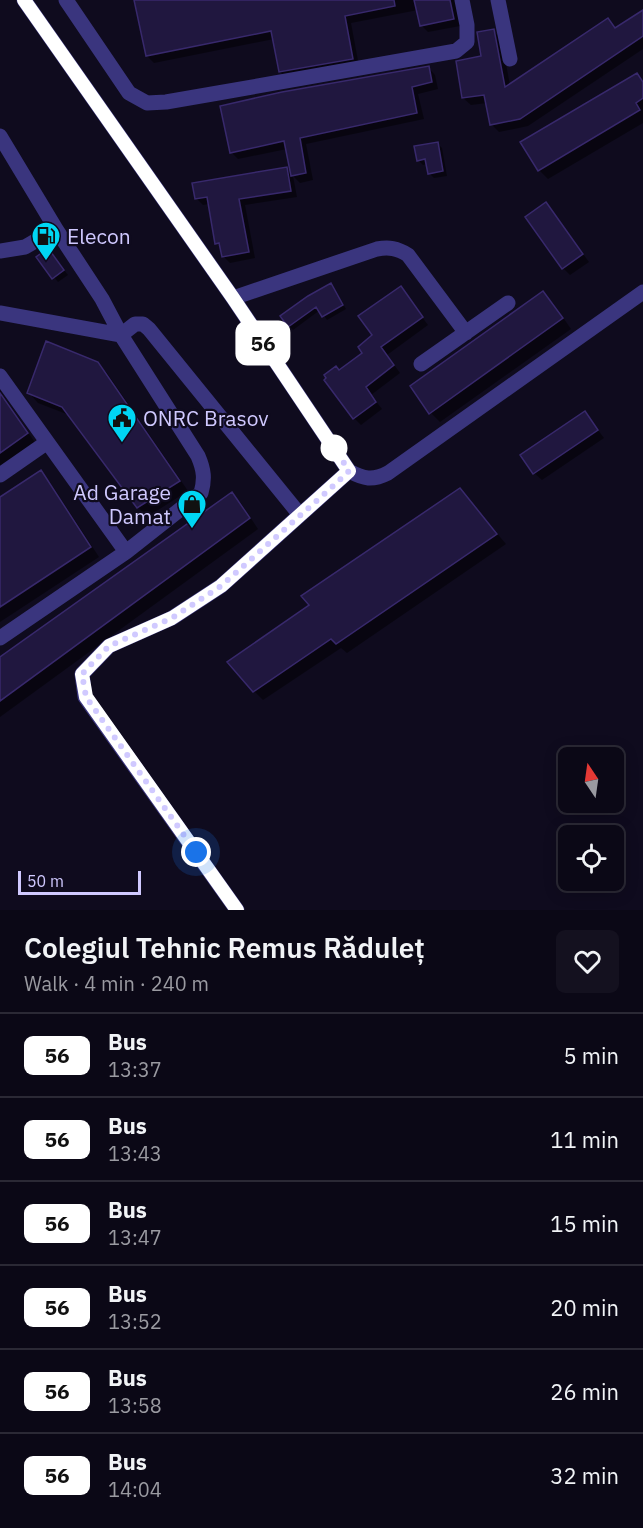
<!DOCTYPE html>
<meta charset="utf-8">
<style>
:root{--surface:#0b0816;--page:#14111f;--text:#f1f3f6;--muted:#9a9aa1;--line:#2b2935}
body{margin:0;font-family:"IBM Plex Sans",sans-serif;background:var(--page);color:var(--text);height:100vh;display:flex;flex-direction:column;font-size:22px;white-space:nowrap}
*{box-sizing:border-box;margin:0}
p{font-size:20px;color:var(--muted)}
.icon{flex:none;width:33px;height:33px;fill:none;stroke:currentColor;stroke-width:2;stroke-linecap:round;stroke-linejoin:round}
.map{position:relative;height:910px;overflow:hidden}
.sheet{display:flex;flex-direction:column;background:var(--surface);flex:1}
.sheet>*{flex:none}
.badge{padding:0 12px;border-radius:9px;font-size:21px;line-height:39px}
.needle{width:39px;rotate:347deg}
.fabs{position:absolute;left:558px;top:747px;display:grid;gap:12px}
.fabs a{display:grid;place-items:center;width:66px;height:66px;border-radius:9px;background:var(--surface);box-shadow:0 3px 15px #0003,0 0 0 2px var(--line);font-size:30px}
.scale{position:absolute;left:18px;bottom:15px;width:123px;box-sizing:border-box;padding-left:6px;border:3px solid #d0c9ff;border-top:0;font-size:16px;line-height:21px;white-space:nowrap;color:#d0c9ff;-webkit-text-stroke:4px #0f0b1e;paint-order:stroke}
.you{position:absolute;width:30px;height:30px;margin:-15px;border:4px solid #fff;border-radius:50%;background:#1a73e8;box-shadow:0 0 0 9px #1a73e833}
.map>.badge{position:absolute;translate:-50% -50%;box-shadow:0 0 0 3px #fff}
.round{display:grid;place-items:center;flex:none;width:63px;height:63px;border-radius:9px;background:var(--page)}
.overview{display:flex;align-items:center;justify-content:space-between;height:102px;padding:0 24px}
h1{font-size:28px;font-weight:600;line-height:45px}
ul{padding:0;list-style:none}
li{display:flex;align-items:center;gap:18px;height:84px;padding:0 24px;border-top:2px solid var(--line)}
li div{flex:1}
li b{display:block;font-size:22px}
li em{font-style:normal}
li .badge{min-width:66px;font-weight:700;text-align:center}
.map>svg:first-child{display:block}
.shadow{fill:#0007}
.building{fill:#20173f;stroke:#38296c;stroke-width:1.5}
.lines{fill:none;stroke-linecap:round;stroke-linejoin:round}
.minor{stroke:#3a357e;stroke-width:15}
.line-casing{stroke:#fff;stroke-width:14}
.line{stroke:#fff;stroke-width:9}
.walk{stroke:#d0c9ff;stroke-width:6;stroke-dasharray:0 10.8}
.stop-dot{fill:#fff;stroke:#fff;stroke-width:3}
.labels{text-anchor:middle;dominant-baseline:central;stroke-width:4.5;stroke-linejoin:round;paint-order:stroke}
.poi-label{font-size:21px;fill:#d0c9ff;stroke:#0f0b1e;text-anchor:start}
</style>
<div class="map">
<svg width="643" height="910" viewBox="0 0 643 910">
<rect width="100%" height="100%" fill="#0f0b1e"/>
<path class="shadow" d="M 136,0 L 455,0 L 460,26 L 428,32 L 421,25 L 418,10 L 351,23 L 359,66 L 287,79 L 280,72 L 274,39 L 154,63 L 147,56 Z
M 643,12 L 643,49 L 528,126 L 499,132 L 491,124 L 487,103 L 471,105 L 463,98 L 493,31 L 501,38 L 510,85 L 608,19 L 617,29 Z
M 428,67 L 435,75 L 438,89 L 418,94 L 424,119 L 306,144 L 313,180 L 300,183 L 293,176 L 297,197 L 245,205 L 255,258 L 230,263 L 223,256 L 222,248 L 217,243 L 209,204 L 203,205 L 196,198 L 286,169 L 293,175 L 287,149 L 238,159 L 231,152 Z
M 637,75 L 643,81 L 643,123 L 548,179 L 539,170 Z
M 437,143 L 442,148 L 447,176 L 434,178 L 429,173 L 427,164 L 423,165 L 418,160 Z
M 546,204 L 589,262 L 570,275 L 563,268 Z
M 52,255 L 68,275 L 58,282 L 38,257 Z
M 331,285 L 346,309 L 327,320 L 320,310 L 293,330 L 289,326 Z
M 400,288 L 428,325 L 387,355 L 400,373 L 371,395 L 382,409 L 361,425 L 354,418 L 339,371 L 364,353 Z
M 543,293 L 553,303 L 571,329 L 440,422 L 431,413 Z
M 97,363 L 107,373 L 188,491 L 147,517 L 138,507 L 69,415 L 38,403 L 29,393 Z
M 0,391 L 36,444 L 0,470 Z
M 585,413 L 604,438 L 542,480 L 534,473 Z
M 40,472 L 50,482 L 99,557 L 0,622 L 0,499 Z
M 460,490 L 506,544 L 347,653 L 341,648 L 263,700 L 254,691 L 311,605 Z
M 232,494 L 241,503 L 258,529 L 0,717 L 0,659 Z"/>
<path class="building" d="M 134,0 L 394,0 L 395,6 L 345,16 L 353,59 L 279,72 L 271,31 L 146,56 Z
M 414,0 L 450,0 L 454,19 L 420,26 Z
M 643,10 L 643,36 L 520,119 L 490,125 L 484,95 L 462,98 L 456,61 L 481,56 L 477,32 L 494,29 L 505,87 L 608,18 L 615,28 Z
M 429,66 L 432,82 L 412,87 L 417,113 L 300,138 L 306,173 L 291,176 L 284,141 L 230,153 L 220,106 L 282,92 Z
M 637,73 L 643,82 L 643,98 L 636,103 L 640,110 L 538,171 L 520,142 Z
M 438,142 L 443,171 L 428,174 L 425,159 L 417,161 L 414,146 Z
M 287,167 L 291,191 L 239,199 L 249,252 L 222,257 L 219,243 L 215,244 L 207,197 L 195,199 L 192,183 Z
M 546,202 L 583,254 L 562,269 L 525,217 Z
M 48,248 L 64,270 L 52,279 L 36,257 Z
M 331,283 L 343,305 L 322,317 L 316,307 L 288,327 L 280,316 L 308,296 Z
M 401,286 L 423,317 L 381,347 L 394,365 L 366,387 L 376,402 L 353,419 L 324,380 L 326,378 L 324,375 L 336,366 L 339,370 L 362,353 L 358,347 L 372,335 L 358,316 Z
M 543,291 L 563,318 L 429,414 L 410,386 Z
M 46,341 L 98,362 L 180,481 L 137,508 L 62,407 L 27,393 Z
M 0,393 L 28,433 L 0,453 Z
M 585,411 L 598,430 L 533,474 L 520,455 Z
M 41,470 L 91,547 L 0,607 L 0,497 Z
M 460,488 L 497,534 L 336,644 L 331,639 L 253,692 L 227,662 L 309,605 L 301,596 Z
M 232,492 L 250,518 L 0,701 L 0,657 Z"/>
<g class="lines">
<path class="minor" d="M 24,0 L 233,298 L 349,471 L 221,586 L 172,618 L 109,646 L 82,674 L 85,697 L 237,910
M 66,0 L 129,93 L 147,103 L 166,102 L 218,93 L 456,51 L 467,42 L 467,25 L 462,0
M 498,0 L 510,59
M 0,136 L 56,229 L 102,299 L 121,335 L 198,456 C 204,470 205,479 201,493 L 126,552 L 0,376
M 0,251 L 25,247 L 56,229
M 233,298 L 377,249 C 389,247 397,248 408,255 L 466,333
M 0,313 L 121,335
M 121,335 L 135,324 L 143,324 L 149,329 L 300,515
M 421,364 L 508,303
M 349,471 C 364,479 372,481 388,473 L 643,292
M 0,475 L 46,443
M 0,638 L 126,552"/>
</g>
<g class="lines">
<g class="line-casing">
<path id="line" d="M 24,0 L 233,298 L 349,471 L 221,586 L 172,618 L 109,646 L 82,674 L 86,697 L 237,910"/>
</g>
<use href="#line" class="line"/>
<path class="walk" d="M 196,852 L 86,697 L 82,674 L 109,646 L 172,618 L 221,586 L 331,488 L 349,471 L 330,441 L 334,448"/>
</g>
<defs>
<g id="fuel-pin" transform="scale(1.5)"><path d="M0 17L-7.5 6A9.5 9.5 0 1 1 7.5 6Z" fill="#00d6f4" stroke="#0f0b1e"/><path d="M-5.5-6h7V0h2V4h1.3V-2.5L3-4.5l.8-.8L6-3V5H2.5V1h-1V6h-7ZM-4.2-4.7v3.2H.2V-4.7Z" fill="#111"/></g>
<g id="civic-pin" transform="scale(1.5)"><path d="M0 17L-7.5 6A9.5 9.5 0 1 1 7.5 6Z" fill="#00d6f4" stroke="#0f0b1e"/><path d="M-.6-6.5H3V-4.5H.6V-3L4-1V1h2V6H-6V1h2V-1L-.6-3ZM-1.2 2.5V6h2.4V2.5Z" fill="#111"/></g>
<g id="shop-pin" transform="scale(1.5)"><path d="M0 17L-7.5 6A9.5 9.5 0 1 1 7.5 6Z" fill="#00d6f4" stroke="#0f0b1e"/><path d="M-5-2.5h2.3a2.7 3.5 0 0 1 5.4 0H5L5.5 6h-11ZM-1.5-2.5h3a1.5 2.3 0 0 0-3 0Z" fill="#111"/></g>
</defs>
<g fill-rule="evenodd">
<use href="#fuel-pin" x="46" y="236"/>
<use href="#civic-pin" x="122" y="418"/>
<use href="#shop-pin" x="192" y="504"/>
</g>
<circle class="stop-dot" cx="334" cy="448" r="12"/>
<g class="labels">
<g class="poi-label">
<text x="67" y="236">Elecon</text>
<text x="143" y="418">ONRC Brasov</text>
<text x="171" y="492" text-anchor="end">Ad Garage<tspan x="171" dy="24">Damat</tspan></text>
</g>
</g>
</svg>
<div class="fabs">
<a><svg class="needle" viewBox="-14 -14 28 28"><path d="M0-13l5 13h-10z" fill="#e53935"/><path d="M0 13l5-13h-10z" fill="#9a9aa1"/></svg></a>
<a><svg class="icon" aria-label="locate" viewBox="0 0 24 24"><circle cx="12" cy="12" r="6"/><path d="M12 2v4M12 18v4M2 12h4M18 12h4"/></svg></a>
</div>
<div class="scale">50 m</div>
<div class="you" style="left:196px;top:852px"></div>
<b class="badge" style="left:263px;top:343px;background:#fff;color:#111">56</b>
</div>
<section class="sheet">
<div class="overview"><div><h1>Colegiul Tehnic Remus Răduleț</h1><p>Walk · 4 min · 240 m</p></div><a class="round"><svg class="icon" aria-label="heart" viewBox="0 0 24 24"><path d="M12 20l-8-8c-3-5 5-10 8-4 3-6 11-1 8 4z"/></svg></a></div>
<ul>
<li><span class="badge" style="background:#fff;color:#111">56</span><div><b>Bus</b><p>13:37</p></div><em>5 min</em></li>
<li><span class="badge" style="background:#fff;color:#111">56</span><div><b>Bus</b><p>13:43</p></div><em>11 min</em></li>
<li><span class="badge" style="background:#fff;color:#111">56</span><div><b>Bus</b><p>13:47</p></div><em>15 min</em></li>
<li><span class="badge" style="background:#fff;color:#111">56</span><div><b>Bus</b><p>13:52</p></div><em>20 min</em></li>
<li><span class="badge" style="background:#fff;color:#111">56</span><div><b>Bus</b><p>13:58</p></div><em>26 min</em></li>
<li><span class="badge" style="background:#fff;color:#111">56</span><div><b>Bus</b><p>14:04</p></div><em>32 min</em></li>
</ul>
</section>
